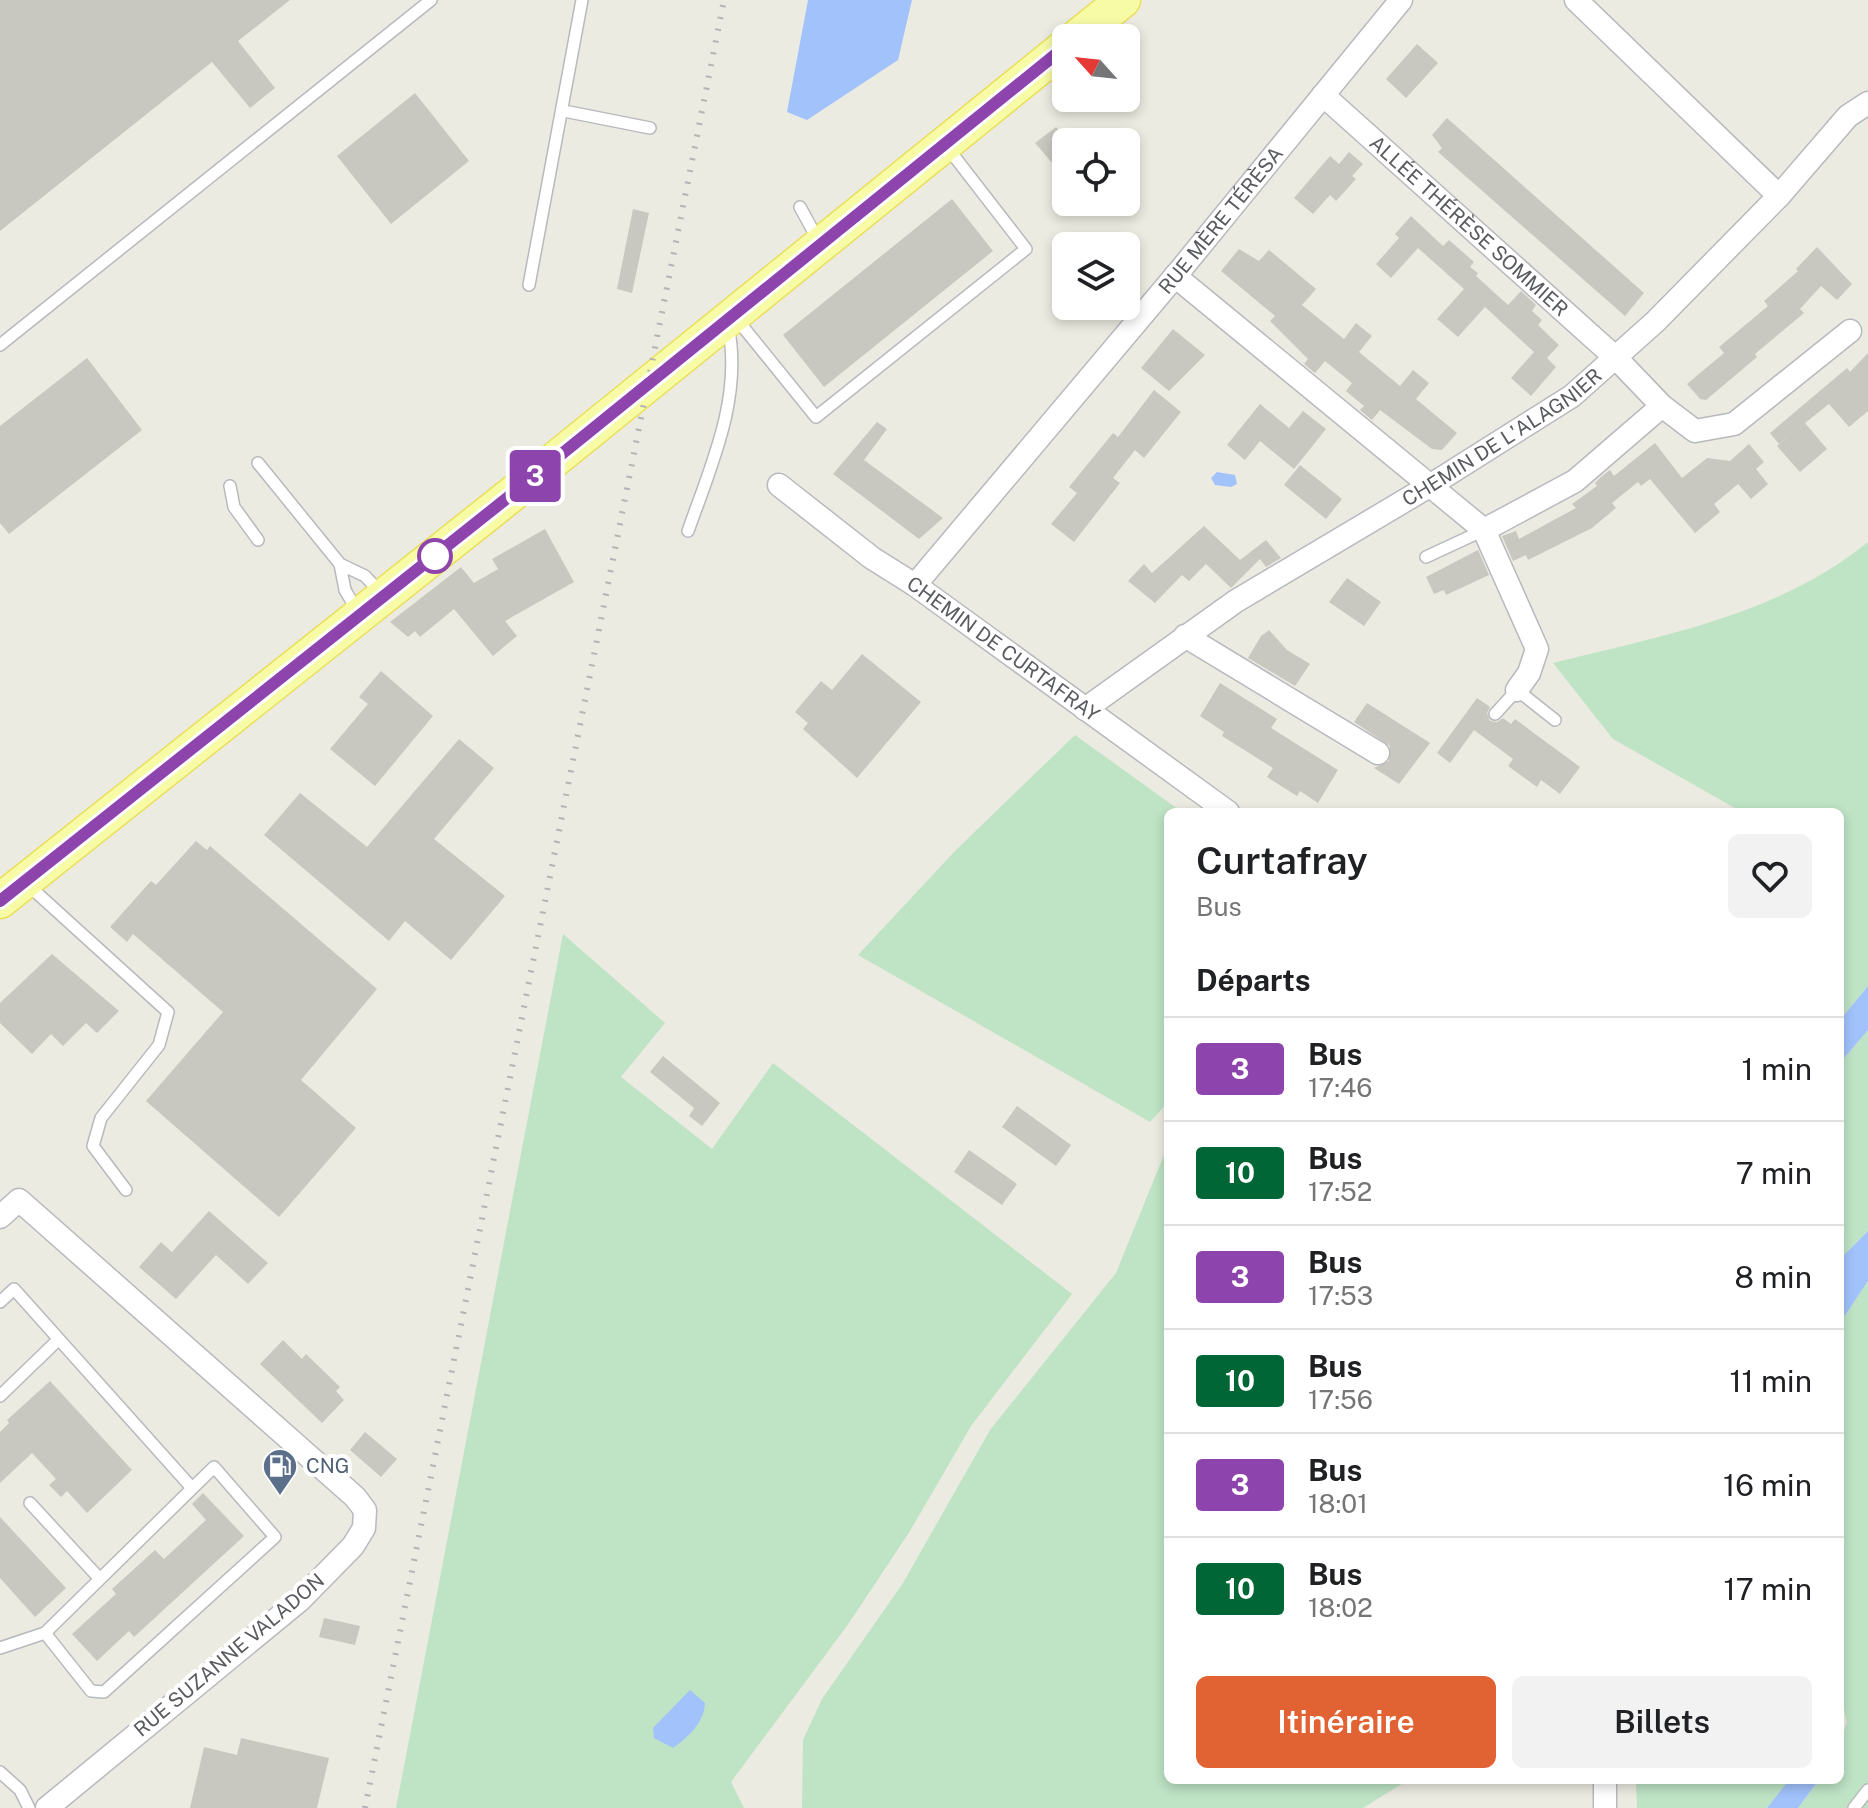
<!DOCTYPE html>
<html lang="fr">
<meta charset="utf-8">
<style>
:root{--surface:#fff;--page:#f2f2f2;--text:#202124;--muted:#757577;--line:#e0e0e0;--accent:#e16232}
body{margin:0;font-family:"Public Sans",sans-serif;background:var(--page);color:var(--text);height:100vh;display:flex;flex-direction:column;font-size:30px;white-space:nowrap}
*{box-sizing:border-box;margin:0}
p{font-size:26px;color:var(--muted)}
.icon{flex:none;width:44px;height:44px;fill:none;stroke:currentColor;stroke-width:2;stroke-linecap:round;stroke-linejoin:round}
.map{position:relative;flex:1;overflow:hidden}
.details{position:absolute;left:1164px;top:808px;width:680px;height:976px;display:flex;flex-direction:column;background:var(--surface);border-radius:12px;box-shadow:0 4px 12px #0003}
.details>*{flex:none}
.badge{padding:0 16px;border-radius:6px;font-size:28px;line-height:52px}
.needle{width:52px;rotate:297deg}
.buttons{position:absolute;left:1052px;top:24px;display:grid;gap:16px}
.buttons a{display:grid;place-items:center;width:88px;height:88px;border-radius:12px;background:var(--surface);box-shadow:0 4px 12px #0003;font-size:40px}
.map>.badge{position:absolute;translate:-50% -50%;box-shadow:0 0 0 4px #fff}
h2{padding:0 32px;font-size:30px;line-height:72px}
.round{display:grid;place-items:center;flex:none;width:84px;height:84px;border-radius:12px;background:var(--page)}
.headline{display:flex;align-items:center;justify-content:space-between;height:136px;padding:0 32px}
h1{font-size:38px;font-weight:600;line-height:60px}
.action{display:flex;gap:16px;margin-top:auto;padding:16px 32px}
.action a{flex:1;height:92px;border-radius:12px;background:var(--accent);color:#fff;font-size:32px;font-weight:600;line-height:92px;text-align:center}
.action a+a{background:var(--page);color:var(--text)}
ul{padding:0;list-style:none}
li{display:flex;align-items:center;gap:24px;height:104px;padding:0 32px;border-top:2px solid var(--line)}
li div{flex:1}
li b{display:block;font-size:30px}
li em{font-style:normal}
li .badge{min-width:88px;font-weight:700;text-align:center}
.map>svg:first-child{display:block}
.green{fill:#bee3c5}
.water{fill:#a1c2fb}
.building{fill:#c8c8c0}
.lines{fill:none;stroke-linecap:round;stroke-linejoin:round}
.service-casing{stroke:#b8b9bf;stroke-width:14}
.minor-casing{stroke:#b8b9bf;stroke-width:25}
.primary-casing{stroke:#eadf5b;stroke-width:37}
.service{stroke:#fff;stroke-width:11}
.minor{stroke:#fff;stroke-width:22}
.primary{stroke:#f8fba6;stroke-width:34}
.rail{stroke:#b4b4b5;stroke-width:6;stroke-dasharray:2 10;stroke-linecap:butt}
.line-casing{stroke:#fff;stroke-width:18}
.line{stroke:#8e44ad;stroke-width:12}
.stop-dot{fill:#fff;stroke:#8e44ad;stroke-width:4}
.labels{text-anchor:middle;dominant-baseline:central;stroke-width:8;stroke-linejoin:round;paint-order:stroke}
.street-label{font-size:20px;fill:#595b61;stroke:#fff}
.service-label{font-size:20px;fill:#4e5e75;stroke:#fff;text-anchor:start}
</style>
<div class="map">
<svg width="1868" height="1808" viewBox="0 0 1868 1808">
<rect width="100%" height="100%" fill="#ecebe1"/>
<path class="green" d="M 1868,542 L 1868,986 L 1840,1020 L 1840,812 L 1742,812 L 1613,739 L 1553,663 C 1661,636 1779,615 1868,542 Z
M 1075,735 L 1182,812 L 1168,812 L 1168,1102 L 1150,1122 L 858,955 L 955,851 Z
M 563,934 L 665,1023 L 621,1077 L 712,1149 L 773,1063 L 1072,1294 L 971,1426 L 910,1531 L 849,1623 L 731,1782 L 744,1808 L 396,1808 Z
M 1868,1030 L 1868,1231 L 1840,1259 L 1840,1063 Z
M 1168,1145 L 1168,1780 L 1408,1780 L 1363,1808 L 802,1808 L 803,1740 L 822,1699 L 903,1583 L 990,1430 L 1116,1273 Z
M 1868,1281 L 1868,1808 L 1798,1808 L 1819,1780 L 1840,1780 L 1840,1741 L 1847,1723 L 1840,1690 L 1840,1323 Z
M 1636,1780 L 1789,1780 L 1767,1808 L 1637,1808 Z"/>
<path class="water" d="M 808,0 L 912,0 L 898,60 L 807,120 L 787,112 Z
M 1217,472 L 1235,475 L 1237,484 L 1231,487 L 1215,485 L 1211,478 Z
M 1868,986 L 1868,1030 L 1840,1063 L 1840,1020 Z
M 1868,1231 L 1868,1281 L 1840,1323 L 1840,1259 Z
M 690,1690 L 705,1703 C 704,1723 688,1737 673,1748 L 654,1738 L 653,1728 Z
M 1789,1780 L 1819,1780 L 1798,1808 L 1767,1808 Z"/>
<path class="building" d="M 0,0 L 290,0 L 238,41 L 275,88 L 250,108 L 212,62 L 0,231 Z
M 1417,44 L 1438,63 L 1406,98 L 1386,79 Z
M 415,93 L 469,161 L 391,224 L 337,156 Z
M 1447,118 L 1644,293 L 1625,316 L 1438,152 L 1442,148 L 1432,135 Z
M 1056,127 L 1066,139 L 1066,179 L 1035,143 Z
M 1349,152 L 1363,164 L 1352,176 L 1356,179 L 1336,201 L 1330,195 L 1313,214 L 1294,198 L 1330,156 L 1339,164 Z
M 952,199 L 993,251 L 824,387 L 783,335 Z
M 633,209 L 649,213 L 632,293 L 617,289 Z
M 1411,216 L 1443,246 L 1449,240 L 1474,262 L 1470,267 L 1478,273 L 1476,276 L 1508,305 L 1521,291 L 1536,305 L 1532,311 L 1542,320 L 1538,325 L 1559,345 L 1547,358 L 1556,367 L 1531,396 L 1511,378 L 1534,352 L 1485,307 L 1458,337 L 1437,319 L 1464,289 L 1418,248 L 1391,278 L 1376,264 L 1399,238 L 1395,234 Z
M 1817,247 L 1852,284 L 1837,300 L 1821,286 L 1800,309 L 1804,313 L 1755,354 L 1757,357 L 1706,400 L 1700,399 L 1687,384 L 1724,353 L 1719,347 L 1768,306 L 1764,301 L 1798,271 L 1796,269 Z
M 1239,249 L 1259,261 L 1269,250 L 1316,289 L 1302,305 L 1344,339 L 1356,323 L 1372,336 L 1359,352 L 1400,386 L 1413,370 L 1429,383 L 1416,399 L 1457,433 L 1442,450 L 1432,449 L 1380,410 L 1372,420 L 1360,410 L 1364,406 L 1346,391 L 1352,383 L 1325,361 L 1315,373 L 1304,364 L 1308,359 L 1270,321 L 1275,316 L 1221,271 Z
M 1173,329 L 1205,355 L 1169,391 L 1141,368 Z
M 1868,353 L 1868,411 L 1849,427 L 1829,404 L 1805,423 L 1827,449 L 1800,472 L 1777,446 L 1790,435 L 1779,444 L 1770,433 L 1847,368 L 1850,372 Z
M 87,358 L 142,430 L 9,534 L 0,523 L 0,426 Z
M 1154,390 L 1181,412 L 1144,458 L 1135,450 L 1113,478 L 1120,483 L 1074,542 L 1051,524 L 1077,493 L 1069,487 L 1113,433 L 1118,437 Z
M 1260,404 L 1289,428 L 1303,411 L 1326,429 L 1294,469 L 1260,441 L 1245,460 L 1227,445 Z
M 877,422 L 887,429 L 864,460 L 943,518 L 919,539 L 833,474 Z
M 1655,443 L 1682,478 L 1707,458 L 1730,461 L 1749,444 L 1764,462 L 1756,469 L 1768,484 L 1751,499 L 1738,484 L 1714,504 L 1720,512 L 1695,533 L 1650,479 L 1641,486 L 1638,482 L 1612,503 L 1616,508 L 1592,528 L 1528,560 L 1526,555 L 1513,561 L 1502,536 L 1516,531 L 1519,539 L 1576,508 L 1572,504 L 1597,486 L 1595,483 L 1602,476 L 1610,470 L 1614,476 Z
M 1300,465 L 1342,499 L 1326,519 L 1284,485 Z
M 1204,526 L 1240,560 L 1266,540 L 1281,558 L 1266,567 L 1260,559 L 1231,588 L 1206,564 L 1189,581 L 1182,575 L 1155,603 L 1128,581 L 1144,564 L 1152,573 Z
M 545,529 L 574,582 L 505,621 L 517,636 L 493,656 L 454,609 L 420,637 L 415,631 L 408,637 L 390,622 L 461,567 L 474,583 L 498,569 L 492,559 Z
M 1478,550 L 1489,575 L 1446,595 L 1444,590 L 1434,594 L 1426,577 Z
M 1347,578 L 1381,602 L 1364,626 L 1329,602 Z
M 1269,630 L 1287,650 L 1310,664 L 1295,686 L 1248,658 L 1261,636 Z
M 862,654 L 921,702 L 857,778 L 803,729 L 808,723 L 795,712 L 821,681 L 832,690 Z
M 381,671 L 433,716 L 375,786 L 330,749 L 368,704 L 359,697 Z
M 1220,683 L 1277,719 L 1271,728 L 1338,770 L 1318,803 L 1300,791 L 1297,796 L 1267,777 L 1273,768 L 1222,736 L 1224,732 L 1200,716 Z
M 1477,698 L 1490,707 L 1487,713 L 1490,721 L 1497,722 L 1503,718 L 1511,724 L 1515,719 L 1580,767 L 1560,794 L 1541,780 L 1537,787 L 1508,766 L 1513,759 L 1474,730 L 1450,763 L 1437,753 Z
M 1367,703 L 1430,743 L 1399,784 L 1374,768 L 1389,761 L 1390,746 L 1354,722 Z
M 459,739 L 494,768 L 434,839 L 505,896 L 451,960 L 405,921 L 389,941 L 264,835 L 300,793 L 367,847 Z
M 196,841 L 207,850 L 210,846 L 377,989 L 301,1080 L 356,1128 L 279,1217 L 146,1101 L 223,1012 L 133,934 L 127,942 L 110,927 L 151,881 L 156,885 Z
M 52,954 L 119,1011 L 97,1033 L 86,1023 L 63,1046 L 51,1034 L 32,1054 L 0,1023 L 0,1003 Z
M 663,1056 L 720,1103 L 702,1126 L 689,1116 L 694,1108 L 650,1072 Z
M 1017,1106 L 1071,1145 L 1056,1166 L 1002,1127 Z
M 969,1150 L 1017,1184 L 1002,1205 L 954,1172 Z
M 209,1211 L 268,1263 L 248,1284 L 216,1255 L 176,1299 L 139,1267 L 161,1242 L 172,1252 Z
M 283,1340 L 302,1359 L 306,1354 L 340,1387 L 336,1391 L 344,1400 L 322,1423 L 260,1364 Z
M 50,1381 L 132,1470 L 87,1513 L 67,1491 L 61,1497 L 49,1485 L 56,1479 L 32,1453 L 0,1483 L 0,1432 L 9,1423 L 7,1420 Z
M 365,1432 L 397,1459 L 381,1477 L 350,1450 Z
M 203,1493 L 244,1536 L 134,1637 L 129,1631 L 97,1661 L 72,1634 L 116,1594 L 112,1589 L 155,1550 L 164,1559 L 206,1520 L 192,1504 Z
M 0,1517 L 66,1588 L 35,1617 L 0,1578 Z
M 324,1618 L 360,1626 L 355,1645 L 319,1637 Z
M 241,1738 L 329,1758 L 317,1808 L 190,1808 L 204,1747 L 237,1755 Z"/>
<g class="lines">
<g class="service-casing">
<path id="service" d="M 564,111 L 650,128
M 800,207 L 818,240
M 529,285 L 582,0
M 735,317 L 816,417 L 1026,249 L 947,147
M 0,345 L 431,0
M 258,463 L 340,564 L 365,576 L 380,592
M 230,486 L 234,507 L 258,540
M 688,531 C 711,466 743,396 728,326
M 1426,557 L 1484,530
M 340,564 L 345,590 L 358,612
M 1495,714 L 1517,690 L 1555,720
M 28,885 L 168,1012 L 159,1045 L 101,1118 L 93,1146 L 126,1190
M 0,1302 L 14,1289 L 192,1488
M 0,1396 L 59,1339
M 30,1503 L 100,1579
M 0,1648 L 45,1633 L 214,1467 L 275,1537 L 104,1692 L 91,1691 L 45,1633
M 0,1772 L 20,1790 L 29,1808
M 1854,1808 L 1868,1790"/>
</g>
<g class="minor-casing">
<g id="minor">
<path d="M 1576,0 L 1779,196"/>
<path id="s1" d="M 1323,95 L 1616,358 L 1662,406 L 1695,431 L 1734,424 L 1850,331"/>
<path d="M 1175,276 L 1484,530 L 1575,481 L 1662,406"/>
<path id="s2" d="M 779,485 L 872,558 L 915,585 L 1228,812"/>
<path d="M 1484,530 L 1537,649 L 1529,673 L 1517,690"/>
<path id="s3" d="M 915,585 L 1182,268 L 1401,0"/>
<path d="M 1185,636 L 1378,753"/>
<path id="s4" d="M 1085,709 L 1236,601 L 1431,485 L 1572,396 L 1655,322 L 1779,196 L 1848,116 L 1868,103"/>
<path d="M 0,1217 L 19,1200 L 355,1497 L 365,1510 L 364,1528 L 353,1546 L 300,1600 L 47,1808"/>
<path d="M 1605,1780 L 1605,1808"/>
</g>
</g>
<g class="primary-casing">
<path id="primary" d="M 1076,38 L 1123,0
M 0,901 L 511,495 L 1066,46"/>
</g>
<use href="#service" class="service"/>
<use href="#minor" class="minor"/>
<use href="#primary" class="primary"/>
<path class="rail" d="M 365,1808 L 724,0"/>
</g>
<g class="lines">
<g class="line-casing">
<path id="line" d="M 0,901 L 511,495 L 1066,46"/>
</g>
<use href="#line" class="line"/>
</g>
<defs>
<g id="fuel-pin" transform="scale(1.8)"><path d="M0 17L-7.5 6A9.5 9.5 0 1 1 7.5 6Z" fill="#5c6f8a" stroke="#fff"/><path d="M-5.5-6h7V0h2V4h1.3V-2.5L3-4.5l.8-.8L6-3V5H2.5V1h-1V6h-7ZM-4.2-4.7v3.2H.2V-4.7Z" fill="#fff"/></g>
</defs>
<g fill-rule="evenodd">
<use href="#fuel-pin" x="280" y="1466"/>
</g>
<circle class="stop-dot" cx="435" cy="556" r="16"/>
<g class="labels">
<g class="street-label">
<text stroke="none"><textPath href="#s3" startOffset="476">RUE MÈRE TÉRÈSA</textPath></text>
<text stroke="none"><textPath href="#s1" startOffset="196">ALLÉE THÉRÈSE SOMMIER</textPath></text>
<text stroke="none"><textPath href="#s4" startOffset="498">CHEMIN DE L'ALAGNIER</textPath></text>
<text stroke="none"><textPath href="#s2" startOffset="278">CHEMIN DE CURTAFRAY</textPath></text>
<text transform="translate(229 1655) rotate(-40)">RUE SUZANNE VALADON</text>
</g>
<g class="service-label">
<text x="306" y="1466">CNG</text>
</g>
</g>
</svg>
<div class="buttons">
<a><svg class="needle" viewBox="-14 -14 28 28"><path d="M0-13l5 13h-10z" fill="#e53935"/><path d="M0 13l5-13h-10z" fill="#757577"/></svg></a>
<a><svg class="icon" aria-label="locate" viewBox="0 0 24 24"><circle cx="12" cy="12" r="6"/><path d="M12 2v4M12 18v4M2 12h4M18 12h4"/></svg></a>
<a><svg class="icon" aria-label="layers" viewBox="0 0 24 24"><path d="M12 4l9 5-9 5-9-5zM3 14l9 5 9-5"/></svg></a>
</div>
<b class="badge" style="left:535px;top:476px;background:#8e44ad;color:#fff">3</b>
<section class="details">
<div class="headline"><div><h1>Curtafray</h1><p>Bus</p></div><a class="round"><svg class="icon" aria-label="heart" viewBox="0 0 24 24"><path d="M12 20l-8-8c-3-5 5-10 8-4 3-6 11-1 8 4z"/></svg></a></div>
<h2>Départs</h2>
<ul>
<li><span class="badge" style="background:#8e44ad;color:#fff">3</span><div><b>Bus</b><p>17:46</p></div><em>1 min</em></li>
<li><span class="badge" style="background:#016635;color:#fff">10</span><div><b>Bus</b><p>17:52</p></div><em>7 min</em></li>
<li><span class="badge" style="background:#8e44ad;color:#fff">3</span><div><b>Bus</b><p>17:53</p></div><em>8 min</em></li>
<li><span class="badge" style="background:#016635;color:#fff">10</span><div><b>Bus</b><p>17:56</p></div><em>11 min</em></li>
<li><span class="badge" style="background:#8e44ad;color:#fff">3</span><div><b>Bus</b><p>18:01</p></div><em>16 min</em></li>
<li><span class="badge" style="background:#016635;color:#fff">10</span><div><b>Bus</b><p>18:02</p></div><em>17 min</em></li>
</ul>
<div class="action"><a>Itinéraire</a><a>Billets</a></div>
</section>
</div>
